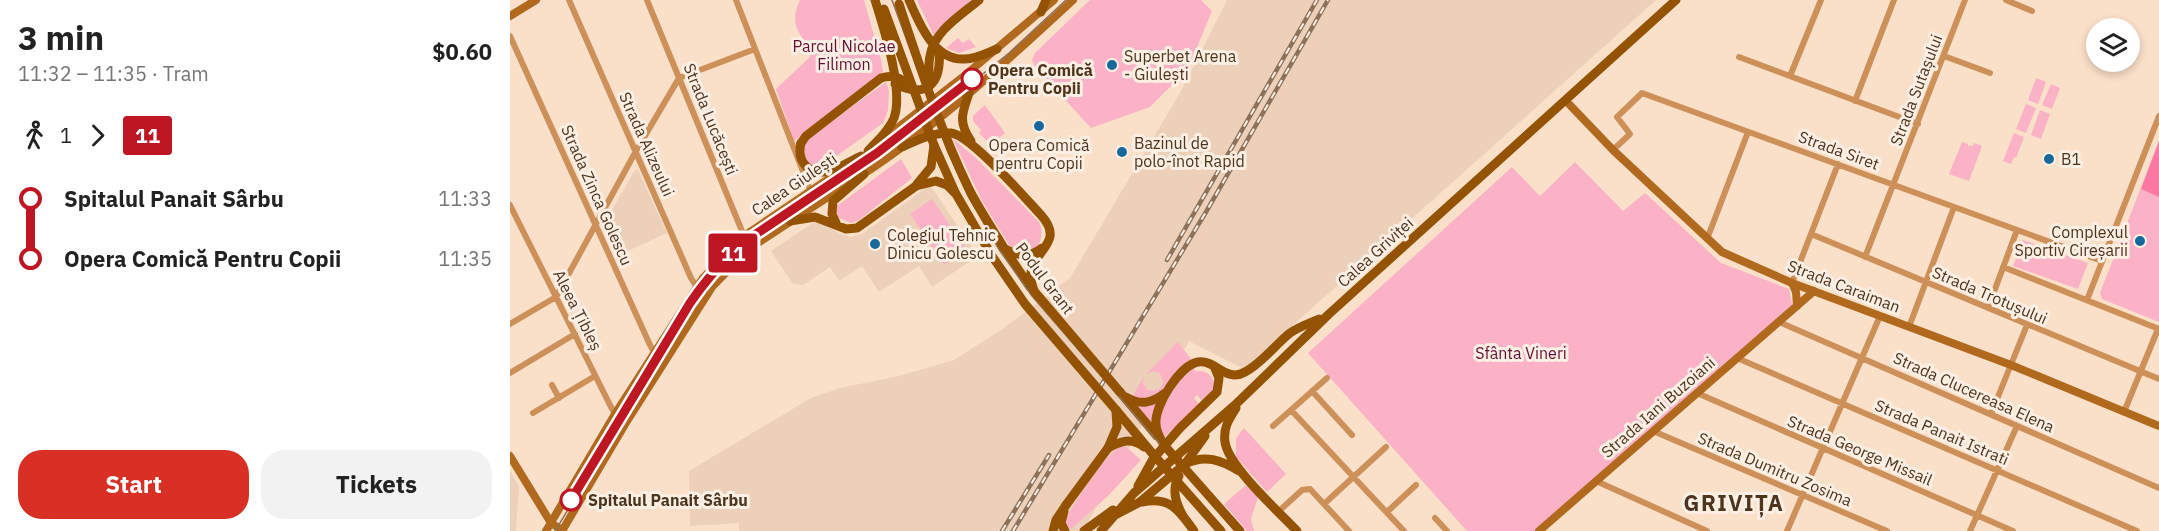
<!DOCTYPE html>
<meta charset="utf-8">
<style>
:root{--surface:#fff;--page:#f2f2f2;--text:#222;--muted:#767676;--accent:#d93025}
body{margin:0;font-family:"IBM Plex Sans",sans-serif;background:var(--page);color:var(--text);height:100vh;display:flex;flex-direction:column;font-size:22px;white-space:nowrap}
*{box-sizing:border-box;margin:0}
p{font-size:20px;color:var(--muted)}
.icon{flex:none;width:33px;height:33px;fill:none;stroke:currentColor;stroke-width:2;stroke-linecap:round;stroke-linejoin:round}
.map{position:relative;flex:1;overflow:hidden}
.sheet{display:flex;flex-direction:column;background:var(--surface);width:510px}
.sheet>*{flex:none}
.badge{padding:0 12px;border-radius:4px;font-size:21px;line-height:39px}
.controls{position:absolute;left:1576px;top:18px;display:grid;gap:12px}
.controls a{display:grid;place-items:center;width:54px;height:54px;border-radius:50%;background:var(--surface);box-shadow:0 3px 9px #0003;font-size:30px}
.map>.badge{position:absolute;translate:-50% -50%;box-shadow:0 0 0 3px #fff}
.legs{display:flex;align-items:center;gap:9px;height:66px;padding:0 18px;font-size:20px}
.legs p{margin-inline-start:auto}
.overview{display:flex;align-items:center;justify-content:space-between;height:102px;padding:0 18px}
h1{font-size:33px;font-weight:700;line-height:45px}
.primary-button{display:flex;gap:12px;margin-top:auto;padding:12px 18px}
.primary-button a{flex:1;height:69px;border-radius:24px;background:var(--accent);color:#fff;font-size:24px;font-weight:700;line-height:69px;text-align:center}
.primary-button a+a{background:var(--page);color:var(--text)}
ul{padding:0 18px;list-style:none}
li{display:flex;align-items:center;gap:21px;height:60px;font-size:22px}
li i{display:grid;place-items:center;width:9px;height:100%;margin:0 8px;background:currentColor}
li i::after{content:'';width:15px;height:15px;margin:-8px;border:4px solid;border-radius:50%;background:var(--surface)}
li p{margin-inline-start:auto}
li:first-child i{background:linear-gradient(#0000 50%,currentColor 0)}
li:last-child i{background:linear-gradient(currentColor 50%,#0000 0)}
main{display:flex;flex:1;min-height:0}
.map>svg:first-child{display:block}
.built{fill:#edd0b9}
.green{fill:#fbb2c6}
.forest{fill:#fd77a3}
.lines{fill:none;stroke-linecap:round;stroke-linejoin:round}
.street{stroke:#cd9059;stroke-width:6}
.secondary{stroke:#b1691e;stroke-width:8}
.primary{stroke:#945302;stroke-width:9}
.tram{stroke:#8c715b;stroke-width:1.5}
.rail-casing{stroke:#8c715b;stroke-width:4.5}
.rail{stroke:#fdefe4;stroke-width:2;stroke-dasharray:7;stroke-linecap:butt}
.primary-bridge{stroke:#945302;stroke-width:9}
.line-1-casing{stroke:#fff;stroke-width:14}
.line-1{stroke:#be1622;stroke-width:9}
.poi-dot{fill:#16699a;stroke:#fdefe4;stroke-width:2}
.stop-1-dot{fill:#fff;stroke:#be1622;stroke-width:3}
.labels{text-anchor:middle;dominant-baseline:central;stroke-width:6;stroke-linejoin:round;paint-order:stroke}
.park-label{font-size:16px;fill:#641033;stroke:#fdefe4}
.poi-label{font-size:16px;fill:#4e341d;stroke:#fdefe4;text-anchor:start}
.stop-label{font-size:16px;font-weight:bold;fill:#4e341d;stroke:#fdefe4;text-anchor:start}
.street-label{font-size:16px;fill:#4e341d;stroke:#fdefe4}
.district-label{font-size:22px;font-weight:bold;letter-spacing:1.5px;fill:#4e341d;stroke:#fdefe4}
</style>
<main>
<section class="sheet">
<div class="overview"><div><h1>3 min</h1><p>11:32 – 11:35 · Tram</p></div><b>$0.60</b></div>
<div class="legs"><svg class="icon" aria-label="walk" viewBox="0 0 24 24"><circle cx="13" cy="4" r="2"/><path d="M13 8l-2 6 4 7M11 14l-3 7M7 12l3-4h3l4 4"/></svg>1<svg class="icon" aria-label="forward" viewBox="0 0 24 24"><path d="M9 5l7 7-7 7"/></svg><b class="badge" style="background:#be1622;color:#fff">11</b></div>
<ul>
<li><i style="color:#be1622"></i><b>Spitalul Panait Sârbu</b><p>11:33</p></li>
<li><i style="color:#be1622"></i><b>Opera Comică Pentru Copii</b><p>11:35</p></li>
</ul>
<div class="primary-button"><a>Start</a><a>Tickets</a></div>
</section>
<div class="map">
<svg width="1649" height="531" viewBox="0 0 1649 531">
<rect width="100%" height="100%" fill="#fadfc9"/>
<path class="built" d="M 717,0 L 1146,0 L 734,369 L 679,341 L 573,531 L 229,531 L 229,523 L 180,526 L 179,471 L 301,398 L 330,388 L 389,376 L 444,360 L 494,328 L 560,278 L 670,93 Z
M 125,170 L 128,170 L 157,233 L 107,256 L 94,228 L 95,222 Z
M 420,185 L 468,256 L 422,287 L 409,266 L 369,292 L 352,266 L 329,281 L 320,267 L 293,285 L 283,284 L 261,251 L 304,222 L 310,222 L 330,234 L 341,237 L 352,234 Z
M 0,471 L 9,486 L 6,531 L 0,531 Z"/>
<path class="green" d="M 290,0 L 354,0 L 371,60 L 373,72 L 284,141 L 266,89 L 300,57 C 302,37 274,34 290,0 Z
M 407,0 L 461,0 L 424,36 Z
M 580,0 L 691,0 L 702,11 L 678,69 L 640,107 L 581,128 L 525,67 L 522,60 L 525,53 Z
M 448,38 L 453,43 L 459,39 L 466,47 L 449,53 L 436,48 Z
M 1526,78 L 1536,82 L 1528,104 L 1518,100 Z
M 376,82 L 379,91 L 378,110 L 373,123 L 311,167 C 293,168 293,154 296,140 Z
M 1541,84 L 1550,88 L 1542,109 L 1532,105 Z
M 1516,104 L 1526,108 L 1516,133 L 1506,129 Z
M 475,105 L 495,133 L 481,145 L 469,133 L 471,130 L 463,121 L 463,116 Z
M 1530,110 L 1540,114 L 1531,139 L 1521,135 Z
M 1504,133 L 1514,137 L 1506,158 L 1504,157 L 1501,164 L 1493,161 Z
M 443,139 L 465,157 L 529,222 C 533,231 532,239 527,248 C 516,252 508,252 499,245 L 472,201 Z
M 1649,141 L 1649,322 L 1592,299 L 1590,293 Z
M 1452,142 L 1458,144 L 1458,148 L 1459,145 L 1463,146 L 1464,143 L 1472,146 L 1459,181 L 1439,174 Z
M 391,159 L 402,178 L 349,220 L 341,223 L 329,218 L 325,209 L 327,206 Z
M 1065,162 L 1113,211 L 1135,193 L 1211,263 L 1279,289 L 1282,305 L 1024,531 L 957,531 L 798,353 L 1002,167 L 1030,196 Z
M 422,199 L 457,250 L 434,265 L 400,214 Z
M 1513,240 L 1578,263 L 1568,289 L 1503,266 Z
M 668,342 L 681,359 L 685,371 C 698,370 703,375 705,388 L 693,402 L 687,395 L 684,398 L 689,404 L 654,438 L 630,410 L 624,394 L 634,376 L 633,383 L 638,390 C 646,392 652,389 653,381 L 650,373 L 644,371 L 636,374 Z
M 734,428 L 776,474 L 757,492 L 726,457 L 726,438 Z
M 614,445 L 631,460 L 598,496 L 561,529 L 558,527 L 555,519 C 567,501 596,451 614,445 Z
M 736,485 L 748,497 L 741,519 L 744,531 L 737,531 L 714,504 Z"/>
<path class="forest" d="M 1649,141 L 1649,197 L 1631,189 Z"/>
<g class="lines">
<path class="street" d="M 59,0 L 181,278 L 186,286 L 196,295
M 137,0 L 234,236 L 240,248
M 226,0 L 301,192
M 1496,0 L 1522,11
M 0,36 L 140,345 L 144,352 L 155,360
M 1434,56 L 1480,73
M 1229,57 L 1408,124
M 1280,76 L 1311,0
M 1345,101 L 1384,0
M 1103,150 L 1120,134 L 1107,117 L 1132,93 L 1592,261
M 0,205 L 101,407 L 105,414 L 117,421
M 1301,234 L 1649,379
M 1197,239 L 1238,132
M 1355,257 L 1455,0
M 1493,267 L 1649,329
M 1282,283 L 1328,164
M 1577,300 L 1649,116
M 1478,308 L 1507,230
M 1269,322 L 1649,488
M 0,324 L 46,297 L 126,151 L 169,78 L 245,49
M 1399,327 L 1444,207
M 1227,358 L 1627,531
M 0,373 L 65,334
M 42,385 L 49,398
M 802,391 L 842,435
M 1187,393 L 1503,531
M 781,410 L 894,531
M 1614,412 L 1648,329
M 23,413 L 85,376
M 1481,414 L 1517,325
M 763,426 L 817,378
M 1143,431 L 1377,531
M 1086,481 L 1197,531
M 814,504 L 876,447
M 768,512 L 792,490 L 800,489 L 839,531
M 877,512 L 906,485
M 925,518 L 937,531
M 1277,531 L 1370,316
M 1460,531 L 1507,426"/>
<path class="secondary" d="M 0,16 L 26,0
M 1056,101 L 1103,150 L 1212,252 L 1282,283 L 1501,365 L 1649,426
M 372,140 L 453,77 L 544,0
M 349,177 C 425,128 497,61 563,0
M 1282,283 L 1286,292 L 1287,306
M 0,456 L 41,523 L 52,530
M 36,531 L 105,414 L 193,278 L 234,236 L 336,167
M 52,531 L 117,421 L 202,287 L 240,248 L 338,184
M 1029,531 L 1304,291"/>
<path class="primary" d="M 399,0 C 409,23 424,61 455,59 C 466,59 477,53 487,49
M 531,12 L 536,0
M 385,84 C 417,99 432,84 429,50
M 459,93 C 452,113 448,122 461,141
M 291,143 C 289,151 290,159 295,165 C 310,183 335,163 351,156
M 424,145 L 445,192
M 392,147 C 407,140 424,132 441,133 C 461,135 515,198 531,215 C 555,242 525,249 521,272 C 520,279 522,285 524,291
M 358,151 C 367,141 379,131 384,118 C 394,90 374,29 365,0
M 280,221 L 305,217 L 336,229 L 347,228 L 406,186
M 327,225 L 322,214 L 323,201 L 354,174
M 494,248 L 520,287
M 495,249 C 509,256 519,258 532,248
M 610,392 L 647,436
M 616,397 C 631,406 642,403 655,393
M 726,408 C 719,419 713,428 715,442 C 718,466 769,512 787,531
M 606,410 L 642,453
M 654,445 C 650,438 646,432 646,424 C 644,406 670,365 688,362 C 705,359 716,383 735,372 C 752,363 765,345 780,333 C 788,327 800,323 809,319
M 598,448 C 611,441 621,437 634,447
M 598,448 L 607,427 L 606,411
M 675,464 L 695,436
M 669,476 C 661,490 666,503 673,516
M 628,486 L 643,459 L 670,428 L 707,392 L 709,378 L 704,366
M 632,502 C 660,496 669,510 684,531
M 554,511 L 551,523 L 555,531
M 607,514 L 630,502 L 675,464 C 695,454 711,460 729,471
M 543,531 L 546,520 L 556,505
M 574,531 L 603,510
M 591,531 L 624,493 L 725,405 L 819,314 L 1166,0"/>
<path class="tram" d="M 382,0 L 437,150 L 458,196 L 490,251 L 522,296 L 725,531
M 45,531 L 183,305 L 198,284 L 238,243 L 292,207 L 407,127 L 499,53 L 556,0"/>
<g class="rail-casing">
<path id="rail" d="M 657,260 L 807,0
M 492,531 L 539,455
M 503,531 L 696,212 L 818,0"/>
</g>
<use href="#rail" class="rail"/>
<path class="primary-bridge" d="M 389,4 C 410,67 430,129 459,189 C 469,209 482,228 494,248
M 374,9 L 424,145 L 421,167 L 407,184
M 419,84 C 419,75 418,65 420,56 C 424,31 451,15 469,0
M 291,143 L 296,136 L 371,78 C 383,74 393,78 401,89
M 406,186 L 426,181 L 437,185 L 446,194 L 482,256 L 515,304 L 606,410
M 524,291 L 610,392
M 654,445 L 730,531
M 642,453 L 711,531
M 556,505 L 598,448"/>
</g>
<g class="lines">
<g class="line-1-casing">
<path id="line-1" d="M 61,500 L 180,303 C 197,278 219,254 243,236 L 367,153 L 462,79"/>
</g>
<use href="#line-1" class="line-1"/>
</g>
<g class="poi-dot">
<circle cx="602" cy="65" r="6"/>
<circle cx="529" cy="126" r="6"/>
<circle cx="612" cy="152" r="6"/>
<circle cx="1539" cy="159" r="6"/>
<circle cx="1630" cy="241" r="6"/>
<circle cx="365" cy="244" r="6"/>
</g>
<g class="stop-1-dot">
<circle cx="462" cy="79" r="10"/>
<circle cx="61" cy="500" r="10"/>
</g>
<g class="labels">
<g class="park-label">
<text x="334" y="46">Parcul Nicolae<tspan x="334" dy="18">Filimon</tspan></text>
<text x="1011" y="353">Sfânta Vineri</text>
</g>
<g class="poi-label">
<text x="614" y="56">Superbet Arena<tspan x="614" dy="18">- Giulești</tspan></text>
<text x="624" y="143">Bazinul de<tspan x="624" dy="18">polo-înot Rapid</tspan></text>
<text x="529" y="145" text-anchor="middle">Opera Comică<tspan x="529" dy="18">pentru Copii</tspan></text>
<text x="1551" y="159">B1</text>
<text x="1618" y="232" text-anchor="end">Complexul<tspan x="1618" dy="18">Sportiv Cireșarii</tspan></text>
<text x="377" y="235">Colegiul Tehnic<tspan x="377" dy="18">Dinicu Golescu</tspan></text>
</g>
<g class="stop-label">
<text x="478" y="70">Opera Comică<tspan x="478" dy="18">Pentru Copii</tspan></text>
<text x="78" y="500">Spitalul Panait Sârbu</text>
</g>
<g class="street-label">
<text transform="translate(1406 90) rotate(-69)">Strada Sutașului</text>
<text transform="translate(201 119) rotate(68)">Strada Lucăcești</text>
<text transform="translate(137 144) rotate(66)">Strada Alizeului</text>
<text transform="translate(1329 150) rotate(20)">Strada Siret</text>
<text transform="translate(284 184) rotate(-34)">Calea Giulești</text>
<text transform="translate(87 195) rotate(66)">Strada Zinca Golescu</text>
<text transform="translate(865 252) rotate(-42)">Calea Griviței</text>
<text transform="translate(535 278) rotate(53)">Podul Grant</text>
<text transform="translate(1334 286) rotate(21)">Strada Caraiman</text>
<text transform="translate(1480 295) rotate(23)">Strada Trotușului</text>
<text transform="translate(68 310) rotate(63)">Aleea Țibleș</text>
<text transform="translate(1464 392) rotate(24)">Strada Clucereasa Elena</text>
<text transform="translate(1148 407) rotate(-41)">Strada Iani Buzoiani</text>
<text transform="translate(1432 432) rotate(23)">Strada Panait Istrati</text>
<text transform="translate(1350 450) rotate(23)">Strada George Missail</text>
<text transform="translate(1265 469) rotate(23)">Strada Dumitru Zosima</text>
</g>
<g class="district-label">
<text x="1224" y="502">GRIVIȚA</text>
</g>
</g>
</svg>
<div class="controls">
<a><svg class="icon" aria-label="layers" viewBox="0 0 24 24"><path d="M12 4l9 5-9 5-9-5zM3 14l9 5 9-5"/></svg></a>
</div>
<b class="badge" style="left:223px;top:253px;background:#be1622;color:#fff">11</b>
</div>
</main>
